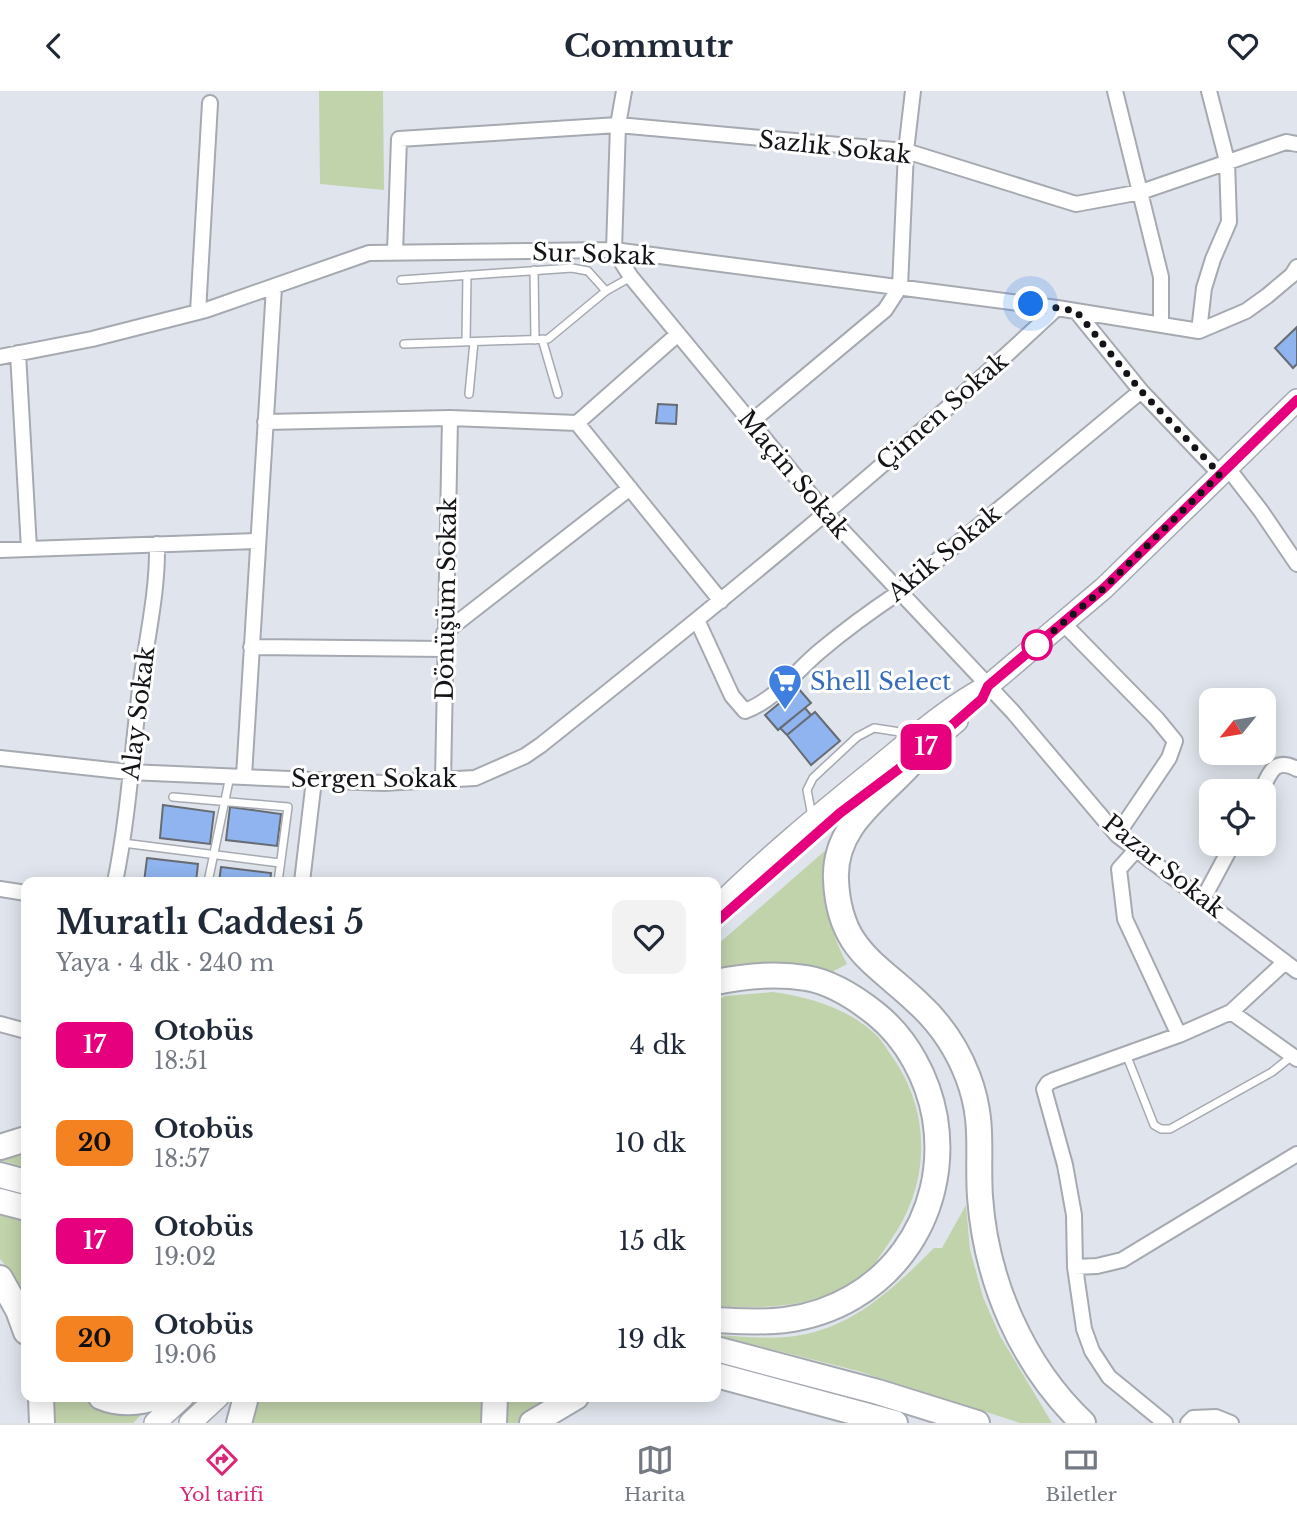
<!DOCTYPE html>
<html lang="tr">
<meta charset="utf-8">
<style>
:root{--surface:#fff;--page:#f2f2f3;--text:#1f2937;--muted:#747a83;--line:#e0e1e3;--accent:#db2777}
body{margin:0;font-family:"Libre Baskerville",serif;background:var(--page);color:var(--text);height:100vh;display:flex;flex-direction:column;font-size:26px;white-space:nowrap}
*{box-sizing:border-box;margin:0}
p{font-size:23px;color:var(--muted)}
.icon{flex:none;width:38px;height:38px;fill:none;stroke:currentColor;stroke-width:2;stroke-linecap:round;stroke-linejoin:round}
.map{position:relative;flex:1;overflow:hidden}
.details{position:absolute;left:21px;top:786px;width:700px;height:525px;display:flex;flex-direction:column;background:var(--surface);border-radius:14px;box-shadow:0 4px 18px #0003}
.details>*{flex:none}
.badge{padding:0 14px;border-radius:10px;font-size:24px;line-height:46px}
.needle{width:46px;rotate:240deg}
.buttons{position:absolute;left:1199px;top:597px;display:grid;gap:14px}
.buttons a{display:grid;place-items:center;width:77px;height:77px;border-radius:14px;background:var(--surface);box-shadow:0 4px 18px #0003;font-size:35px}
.you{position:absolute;width:35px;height:35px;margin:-18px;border:5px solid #fff;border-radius:50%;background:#1a73e8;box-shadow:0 0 0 10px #1a73e833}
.map>.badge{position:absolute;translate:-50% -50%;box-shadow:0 0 0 4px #fff}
.round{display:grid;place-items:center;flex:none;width:74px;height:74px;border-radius:14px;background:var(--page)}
.summary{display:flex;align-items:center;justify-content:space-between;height:119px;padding:0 35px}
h1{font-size:33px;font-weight:700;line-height:52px}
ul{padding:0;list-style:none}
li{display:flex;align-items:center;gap:21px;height:98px;padding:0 35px}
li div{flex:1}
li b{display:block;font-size:26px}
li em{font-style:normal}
li .badge{min-width:77px;font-weight:700;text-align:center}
header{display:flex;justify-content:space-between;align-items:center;height:91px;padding:0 35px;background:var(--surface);font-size:32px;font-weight:700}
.menu{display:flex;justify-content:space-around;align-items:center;height:98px;border-top:2px solid var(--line);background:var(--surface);font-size:19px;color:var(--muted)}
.menu a{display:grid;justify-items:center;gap:4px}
.menu .current{color:var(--accent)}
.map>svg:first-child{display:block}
.green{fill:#c1d3ab}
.building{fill:#8fb4ef;stroke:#676b72;stroke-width:2}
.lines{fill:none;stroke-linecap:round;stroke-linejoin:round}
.service-casing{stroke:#a5aab1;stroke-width:10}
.minor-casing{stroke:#a5aab1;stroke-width:18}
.secondary-casing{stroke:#a5aab1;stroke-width:24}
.trunk-casing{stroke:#a5aab1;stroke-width:28}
.service{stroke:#fff;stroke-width:7}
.minor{stroke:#fff;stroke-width:14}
.secondary{stroke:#fff;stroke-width:21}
.trunk{stroke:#fff;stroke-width:24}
.line-casing{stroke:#fff;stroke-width:16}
.line{stroke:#e6007e;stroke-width:10}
.walk{stroke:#131417;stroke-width:7;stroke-dasharray:0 12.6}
.stop-dot{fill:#fff;stroke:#e6007e;stroke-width:3.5}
.labels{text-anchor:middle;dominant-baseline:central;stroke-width:6;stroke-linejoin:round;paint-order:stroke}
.street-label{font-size:24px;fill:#131417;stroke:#fff}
.shop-label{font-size:24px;fill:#366cbe;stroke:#fff;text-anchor:start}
</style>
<header><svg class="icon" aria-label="back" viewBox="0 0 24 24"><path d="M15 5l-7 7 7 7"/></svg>Commutr<svg class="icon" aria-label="heart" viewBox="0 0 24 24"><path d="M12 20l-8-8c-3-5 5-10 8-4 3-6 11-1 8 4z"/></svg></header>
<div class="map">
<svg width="1297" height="1332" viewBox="0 0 1297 1332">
<rect width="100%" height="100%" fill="#e0e5ed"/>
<path class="green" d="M 319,0 L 383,0 L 384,99 L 320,93 Z
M 833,757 C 823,805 825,830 847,873 L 834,880 L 832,888 L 716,885 L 716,855 L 827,758 Z
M 773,901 C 808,906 848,917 875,943 C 881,948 886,957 891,964 C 929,1016 931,1083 898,1138 C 887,1154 875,1176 859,1188 C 816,1217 765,1218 716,1215 L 716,909 L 726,905 Z
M 26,1060 L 26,1076 L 0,1069 Z
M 966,1114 L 970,1159 L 983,1206 L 1000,1245 L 1052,1332 L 1020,1332 L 858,1280 L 716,1244 C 739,1245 762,1248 786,1246 C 849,1241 892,1199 934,1157 L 942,1157 Z
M 0,1122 L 26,1128 L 26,1210 L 7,1176 L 0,1168 Z
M 52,1306 L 81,1306 L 107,1319 L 144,1321 L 133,1332 L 54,1332 Z
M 258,1306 L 487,1306 L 485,1332 L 249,1332 L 253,1314 Z
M 505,1306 L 554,1306 L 519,1332 L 505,1332 Z"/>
<path class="building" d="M 1297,236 L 1297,273 L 1293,277 L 1275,257 Z
M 658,313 L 677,314 L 676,333 L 656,332 Z
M 798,597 L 811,612 L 778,639 L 765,624 Z
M 805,617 L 811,624 L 787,644 L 780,637 Z
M 815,621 L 840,650 L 811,674 L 787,644 Z
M 163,714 L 214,721 L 210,753 L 160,747 Z
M 230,716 L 281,723 L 277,755 L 226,749 Z
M 147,767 L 198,773 L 196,791 L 144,791 Z
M 221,776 L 271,782 L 270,791 L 219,791 Z"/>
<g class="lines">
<g class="service-casing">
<path id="service" d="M 534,179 L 535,249
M 401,189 L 572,177 L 588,180 L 606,200
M 542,248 L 558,303
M 466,251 L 467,184
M 404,253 L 548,248 L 606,200 L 631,186
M 469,303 L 474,251
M 173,706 L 288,716 L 278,791
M 812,725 L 807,699 L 813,687 L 857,646 L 874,637 L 913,643
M 123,752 L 280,772
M 208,791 L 230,685
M 1126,963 L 1154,1034 L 1161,1038 L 1170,1038 L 1272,981 L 1292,965"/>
</g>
<g class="minor-casing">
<path id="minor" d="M 624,0 L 618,34 L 614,159 L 631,186 L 825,421 L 1013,621 L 1117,744 L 1297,880
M 1115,0 L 1161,186 L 1161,234
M 395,161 L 399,48 L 618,34 L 906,60 L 1076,113 L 1141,101 L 1286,51 L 1297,53
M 1076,220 L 1141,300 L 1220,383
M 198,221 L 210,12
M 1199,240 L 1204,197 L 1213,168 L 1229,131 L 1227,70 L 1209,0
M 18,262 L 29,458
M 0,266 L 92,248 L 206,219 L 369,162 L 614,159 L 1057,217 L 1199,240 L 1246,220 L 1267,205 L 1292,184 L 1297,176
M 265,331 L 450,327 L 577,332 L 721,510
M 751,331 L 885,219 L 900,196 L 906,60 L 913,0
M 577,332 L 678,243
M 1227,376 L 1261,420 L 1297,473
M 0,459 L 258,450
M 697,529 L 732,605 L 745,620 C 775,609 796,580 820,560 C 845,539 871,520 898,502 L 1141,300
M 1062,531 L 1157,628 L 1175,650 L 1169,667 L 1117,744
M 444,542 L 630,397
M 251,556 L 444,558
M 0,667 L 129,681 L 383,692 L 475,687 L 525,665 L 541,654 C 717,514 893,371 1057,217
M 244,685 L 274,196
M 443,690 L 450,327
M 1261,700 C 1270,682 1274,666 1297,678
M 1136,759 L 1119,778 L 1125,828 L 1179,944
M 115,791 C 128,728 132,662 140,598 C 146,550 158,502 157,453
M 302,791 L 314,689
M 0,798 L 26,802
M 1203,808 L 1233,752
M 1231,921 L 1297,968
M 0,933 L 26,940
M 1075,1176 L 1097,1175 L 1122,1169 L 1297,1063
M 1165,1332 L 1109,1286 L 1092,1260 L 1084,1238 L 1075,1176 L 1074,1124 L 1065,1074 L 1044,998 L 1048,992 L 1054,989 L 1179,944 L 1231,921 L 1285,871
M 1188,1332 L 1193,1327 L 1216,1326 L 1231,1332"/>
</g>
<g class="secondary-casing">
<path id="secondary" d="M 907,672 L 957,630
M 716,817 C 765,768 819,724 873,680 C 910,650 946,617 988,595 L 1104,497 L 1297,309
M 155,1332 L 183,1306
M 190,1332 L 218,1306"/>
</g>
<g class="trunk-casing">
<path id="trunk" d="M 920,662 C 888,703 833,730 836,789 C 839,858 875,871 918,912 C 941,933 957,957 968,986 C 985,1031 977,1061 980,1106 C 986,1190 1022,1274 1083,1332
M 716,891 C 745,885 776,882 806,887 C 831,891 856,907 876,923 C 907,948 928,987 935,1027 C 951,1126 886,1216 785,1229 C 762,1232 738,1230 716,1229
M 0,1056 L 26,1048
M 0,1084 L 26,1091
M 0,1110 L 26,1117
M 0,1187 L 18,1219 L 26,1241
M 716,1258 L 878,1301 L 977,1332
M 716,1284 L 895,1332
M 41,1306 L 42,1332
M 101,1306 C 120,1314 138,1312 158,1306
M 239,1332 L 246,1306
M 494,1332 L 495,1306
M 532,1332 L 576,1306"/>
</g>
<use href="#service" class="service"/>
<use href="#minor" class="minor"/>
<use href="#secondary" class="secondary"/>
<use href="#trunk" class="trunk"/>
</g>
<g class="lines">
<g class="line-casing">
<path id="line" d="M 716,831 L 840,722 L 920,662 L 982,608 L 988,595 L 1104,497 L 1297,309"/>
</g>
<use href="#line" class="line"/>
<path class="walk" d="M 1031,213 L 1076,220 L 1141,300 L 1220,383 L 1104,497 L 1037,554"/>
</g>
<defs>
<g id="supermarket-pin" transform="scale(1.75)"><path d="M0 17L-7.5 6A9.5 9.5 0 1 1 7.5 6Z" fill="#3f7fe0" stroke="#fff"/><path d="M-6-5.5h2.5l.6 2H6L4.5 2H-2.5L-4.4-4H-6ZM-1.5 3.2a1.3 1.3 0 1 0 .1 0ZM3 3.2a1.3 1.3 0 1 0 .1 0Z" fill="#fff"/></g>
</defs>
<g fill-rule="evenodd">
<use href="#supermarket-pin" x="785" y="590"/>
</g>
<circle class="stop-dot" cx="1037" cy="554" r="14"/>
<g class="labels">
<g class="street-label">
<text transform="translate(835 56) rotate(6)">Sazlık Sokak</text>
<text transform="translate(594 163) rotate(2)">Sur Sokak</text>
<text transform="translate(942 320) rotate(-41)">Çimen Sokak</text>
<text transform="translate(794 383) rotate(50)">Maçin Sokak</text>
<text transform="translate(944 462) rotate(-39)">Akik Sokak</text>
<text transform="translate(446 508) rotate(-89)">Dönüşüm Sokak</text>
<text transform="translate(138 622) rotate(-83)">Alay Sokak</text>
<text x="374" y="687">Sergen Sokak</text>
<text transform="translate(1164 775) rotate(39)">Pazar Sokak</text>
</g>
<g class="shop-label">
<text x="810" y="590">Shell Select</text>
</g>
</g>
</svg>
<div class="buttons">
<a><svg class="needle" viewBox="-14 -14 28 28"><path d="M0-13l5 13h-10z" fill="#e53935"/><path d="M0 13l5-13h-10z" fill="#747a83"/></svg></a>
<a><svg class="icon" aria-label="locate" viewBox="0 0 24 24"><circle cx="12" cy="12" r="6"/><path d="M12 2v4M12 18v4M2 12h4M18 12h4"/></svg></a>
</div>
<div class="you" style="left:1031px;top:213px"></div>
<b class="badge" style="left:926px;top:656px;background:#e6007e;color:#fff">17</b>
<section class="details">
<div class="summary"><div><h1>Muratlı Caddesi 5</h1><p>Yaya · 4 dk · 240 m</p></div><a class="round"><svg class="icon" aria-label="heart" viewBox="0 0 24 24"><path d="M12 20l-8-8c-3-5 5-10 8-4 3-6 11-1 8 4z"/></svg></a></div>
<ul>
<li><span class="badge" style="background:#e6007e;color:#fff">17</span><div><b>Otobüs</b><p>18:51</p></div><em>4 dk</em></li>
<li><span class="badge" style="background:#f58220;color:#111">20</span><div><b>Otobüs</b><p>18:57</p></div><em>10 dk</em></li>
<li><span class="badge" style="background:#e6007e;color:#fff">17</span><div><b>Otobüs</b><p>19:02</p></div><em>15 dk</em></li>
<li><span class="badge" style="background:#f58220;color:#111">20</span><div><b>Otobüs</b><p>19:06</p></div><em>19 dk</em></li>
</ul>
</section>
</div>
<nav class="menu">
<a class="current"><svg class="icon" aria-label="directions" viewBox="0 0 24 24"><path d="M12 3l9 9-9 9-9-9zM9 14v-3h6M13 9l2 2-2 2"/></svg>Yol tarifi</a>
<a><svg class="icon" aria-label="map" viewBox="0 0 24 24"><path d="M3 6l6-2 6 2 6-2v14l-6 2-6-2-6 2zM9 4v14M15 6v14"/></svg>Harita</a>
<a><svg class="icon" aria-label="tickets" viewBox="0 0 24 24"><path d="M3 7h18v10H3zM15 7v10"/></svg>Biletler</a>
</nav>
